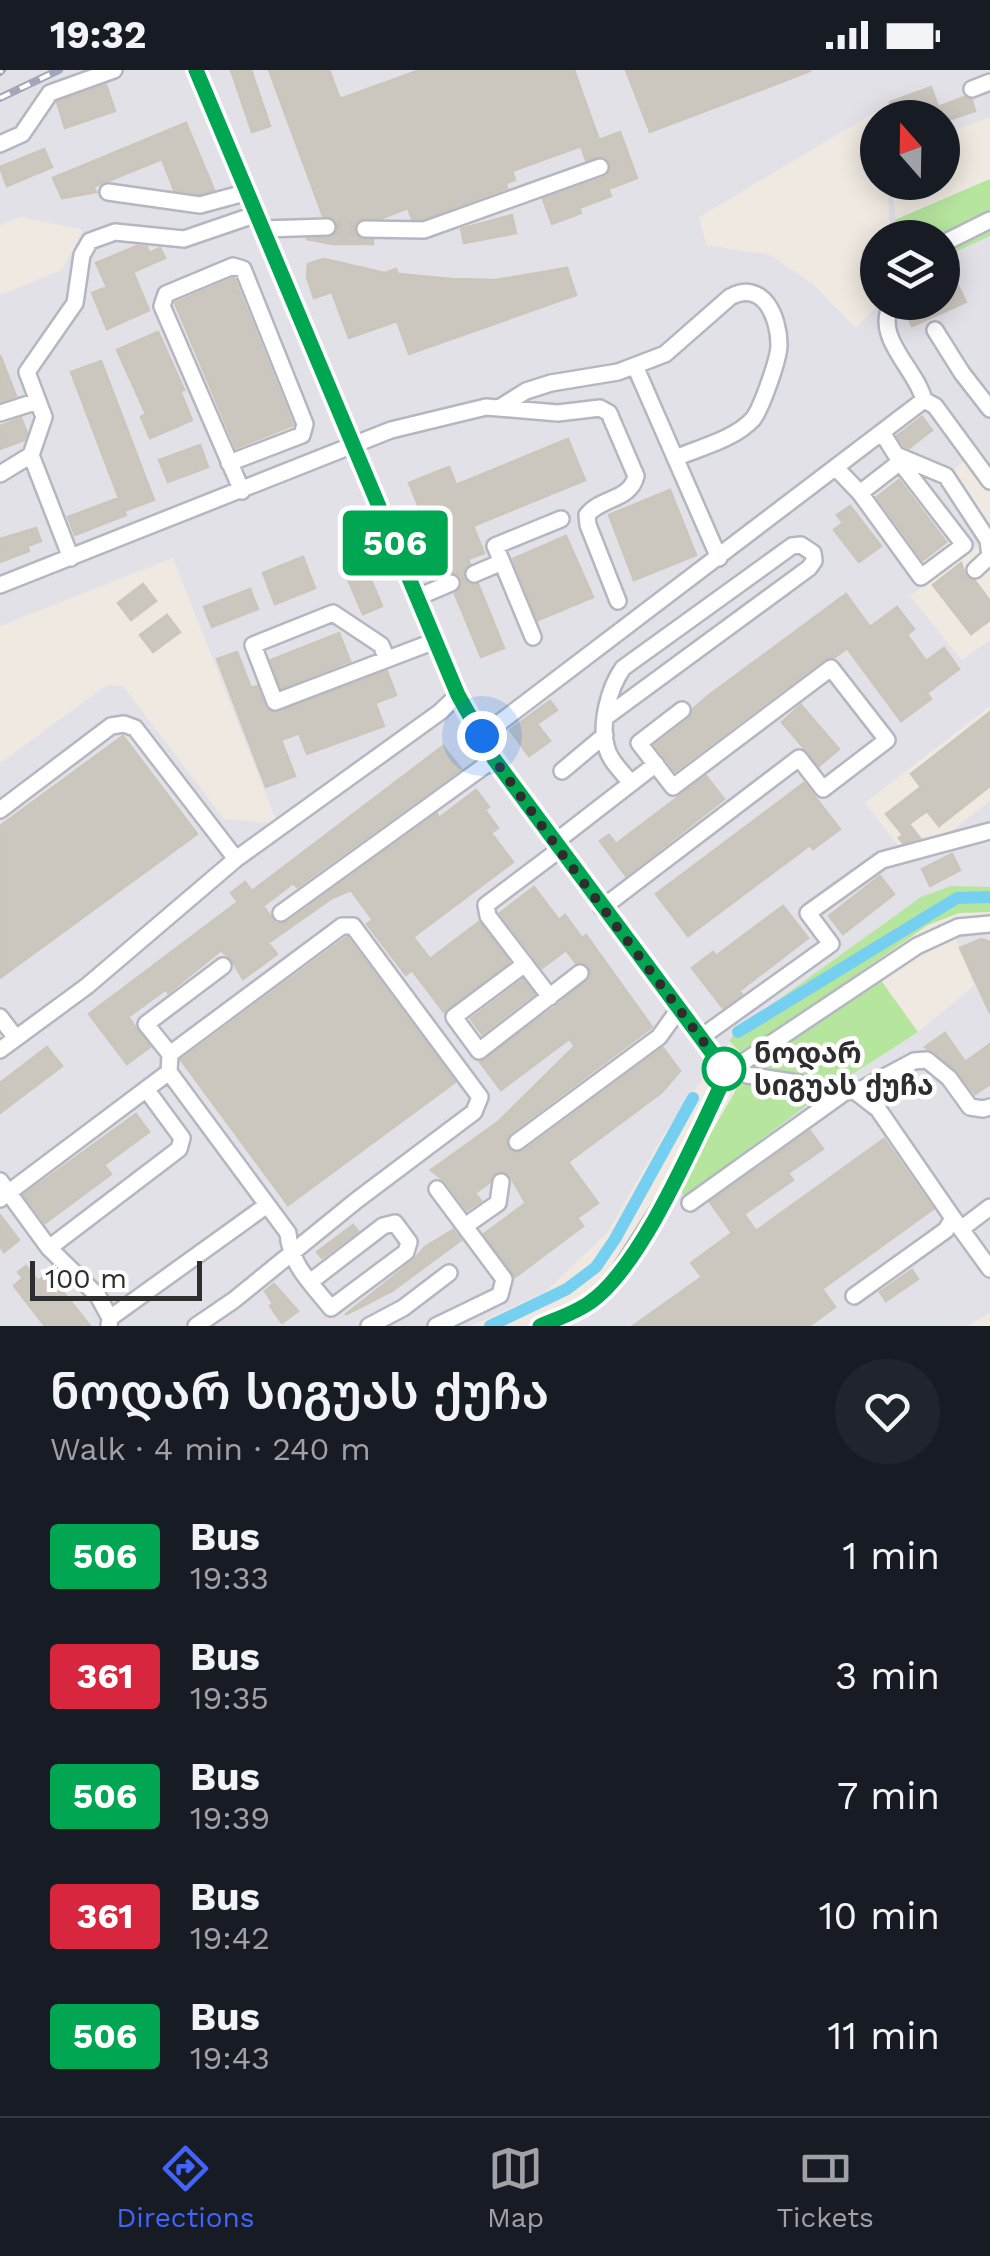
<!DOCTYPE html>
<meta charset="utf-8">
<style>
:root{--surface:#171b24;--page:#20242c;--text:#f1f3f6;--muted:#9ea1a6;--line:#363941;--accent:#4264fb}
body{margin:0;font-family:"Work Sans","Noto Sans Georgian",sans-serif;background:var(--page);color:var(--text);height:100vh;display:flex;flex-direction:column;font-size:38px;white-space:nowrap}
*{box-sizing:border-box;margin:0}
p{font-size:32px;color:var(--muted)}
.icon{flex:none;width:55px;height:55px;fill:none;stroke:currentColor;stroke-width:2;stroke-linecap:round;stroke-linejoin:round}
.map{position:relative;height:1256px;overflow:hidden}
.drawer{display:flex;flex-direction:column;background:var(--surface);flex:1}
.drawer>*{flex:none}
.badge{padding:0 20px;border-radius:8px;font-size:35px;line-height:65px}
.needle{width:65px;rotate:340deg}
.controls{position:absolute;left:860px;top:30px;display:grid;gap:20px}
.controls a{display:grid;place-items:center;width:100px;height:100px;border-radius:50%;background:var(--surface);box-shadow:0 5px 25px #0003;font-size:50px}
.scale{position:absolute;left:30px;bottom:25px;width:172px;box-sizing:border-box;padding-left:10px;border:5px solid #2e2e2e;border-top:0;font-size:28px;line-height:35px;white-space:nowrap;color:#2e2e2e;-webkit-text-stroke:8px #fff;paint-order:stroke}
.you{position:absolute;width:50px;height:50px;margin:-25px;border:8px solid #fff;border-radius:50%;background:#1a73e8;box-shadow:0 0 0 15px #1a73e833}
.map>.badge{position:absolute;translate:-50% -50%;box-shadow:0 0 0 5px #fff}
.round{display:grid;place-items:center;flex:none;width:105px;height:105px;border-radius:52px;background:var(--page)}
.summary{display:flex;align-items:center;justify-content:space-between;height:170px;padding:0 50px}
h1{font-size:48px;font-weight:600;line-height:75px}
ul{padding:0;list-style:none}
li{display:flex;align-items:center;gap:30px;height:120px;padding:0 50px}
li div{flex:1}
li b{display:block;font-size:38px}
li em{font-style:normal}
li .badge{min-width:110px;font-weight:700;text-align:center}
.status{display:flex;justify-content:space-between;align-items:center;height:70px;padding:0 50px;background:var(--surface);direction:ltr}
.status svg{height:28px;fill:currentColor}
.tabs{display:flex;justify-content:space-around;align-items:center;height:140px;border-top:2px solid var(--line);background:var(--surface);font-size:28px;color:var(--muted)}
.tabs a{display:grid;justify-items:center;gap:5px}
.tabs .on{color:var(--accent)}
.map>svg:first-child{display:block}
.industrial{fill:#e3e1e8}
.green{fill:#b6e59e}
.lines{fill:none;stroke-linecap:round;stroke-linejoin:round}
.canal{stroke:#75cff0;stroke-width:12}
.building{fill:#cbc7bf;stroke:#cbc5ba;stroke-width:2.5}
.minor-tunnel{stroke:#c8c4bd;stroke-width:15;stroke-dasharray:15 8;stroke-linecap:butt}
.minor-casing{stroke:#b4b7c1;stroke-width:20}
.minor{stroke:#fff;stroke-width:15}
.rail-casing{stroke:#a3a6b8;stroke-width:8}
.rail{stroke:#fff;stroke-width:4;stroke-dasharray:11;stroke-linecap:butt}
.line-casing{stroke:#fff;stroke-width:22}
.line{stroke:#00a651;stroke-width:15}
.walk{stroke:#2e2e2e;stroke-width:10;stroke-dasharray:0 18}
.stop-dot{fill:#fff;stroke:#00a651;stroke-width:5}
.labels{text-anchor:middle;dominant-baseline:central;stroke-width:9;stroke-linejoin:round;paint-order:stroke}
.stop-label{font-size:28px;font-weight:bold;fill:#2e2e2e;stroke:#fff;text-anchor:start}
</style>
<div class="status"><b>19:32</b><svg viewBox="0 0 49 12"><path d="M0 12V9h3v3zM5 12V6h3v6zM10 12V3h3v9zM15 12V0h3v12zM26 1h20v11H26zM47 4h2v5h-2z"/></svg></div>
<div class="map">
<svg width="990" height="1256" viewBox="0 0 990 1256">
<rect width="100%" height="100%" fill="#efe9e1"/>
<path class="industrial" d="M 0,0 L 990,0 L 990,47 L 943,64 L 942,48 L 882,47 L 880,39 L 699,147 L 706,175 L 770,185 L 813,214 L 856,258 L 880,233 L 942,232 L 942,168 L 891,167 L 887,113 L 891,113 L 896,149 L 990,109 L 990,396 L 978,380 L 941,410 L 985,471 L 910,526 L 962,590 L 990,570 L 990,636 L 865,733 L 911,792 L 990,731 L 990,817 L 951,816 L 739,958 L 665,1062 L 607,1163 L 545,1222 L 471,1256 L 0,1256 L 0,693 L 107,615 L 123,616 L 224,749 L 269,753 L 276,750 L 173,488 L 0,556 L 0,225 L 62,200 L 83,160 L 21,147 L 0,155 Z
M 990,859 L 990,1243 L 968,1256 L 565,1256 L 589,1246 L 624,1215 L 648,1179 L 679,1118 L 685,1126 L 823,1023 L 918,962 L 974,916 L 954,863 Z"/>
<path class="green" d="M 990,109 L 990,166 L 949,185 L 960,208 L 943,216 L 942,168 L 896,167 L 895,150 Z
M 951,816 L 990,817 L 990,842 L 959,843 L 928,855 L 742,984 L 729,971 L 739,958 L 921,827 Z
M 880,909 L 918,962 L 837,1014 L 754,1000 L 759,990 Z
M 740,1013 L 823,1023 L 685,1127 L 679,1118 Z"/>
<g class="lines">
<path class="canal" d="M 738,962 L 957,828 L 990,827
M 490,1256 L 567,1219 L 596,1197 L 615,1169 L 693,1028"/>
</g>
<path class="building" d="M 231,0 L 251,0 L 270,56 L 252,62 Z
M 269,0 L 329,0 L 340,29 L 420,0 L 574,0 L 599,70 L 620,62 L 637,108 L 608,119 L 611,126 L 579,138 L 581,143 L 552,154 L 543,129 L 604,108 L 611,100 L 610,92 L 603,86 L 586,90 L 581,76 L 512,101 L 515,110 L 506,113 L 507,118 L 422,149 L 412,149 L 408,138 L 382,148 L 360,149 L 355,154 L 355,164 L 360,169 L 373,170 L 373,174 L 333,174 L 306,169 L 332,167 L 338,156 L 333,148 L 323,146 Z
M 626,0 L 810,0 L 810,1 L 650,62 Z
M 106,15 L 115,41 L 65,58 L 57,32 Z
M 931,17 L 938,37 L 964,27 L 972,30 L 975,41 L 942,52 L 942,48 L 921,48 L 920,44 L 895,48 L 890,32 Z
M 186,53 L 214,120 L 199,124 L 174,120 L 162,89 L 93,117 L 96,122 L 62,128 L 53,108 Z
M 44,79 L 52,97 L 7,116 L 0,97 Z
M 512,145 L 516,163 L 464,173 L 461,159 Z
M 137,176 L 147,177 L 149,183 L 160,178 L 165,188 L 133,202 L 149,240 L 107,259 L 92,223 L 107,217 L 96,193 Z
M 324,189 L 385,203 L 396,199 L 398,204 L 452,209 L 496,210 L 567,198 L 576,225 L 409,284 L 397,251 L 349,268 L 332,222 L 314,228 L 307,207 L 308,194 Z
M 234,208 L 293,355 L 236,378 L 175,233 Z
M 957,214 L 966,232 L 912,256 L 904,238 L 915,232 L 942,232 L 942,220 Z
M 158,262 L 184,320 L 180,321 L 192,350 L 150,368 L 141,347 L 146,344 L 117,280 Z
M 0,285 L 16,326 L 0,331 Z
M 101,291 L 154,430 L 124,441 L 126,445 L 75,465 L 68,447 L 119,428 L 71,302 Z
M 922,347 L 932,360 L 909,378 L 904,376 L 897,366 Z
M 21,348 L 27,363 L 24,370 L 0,379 L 0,356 Z
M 568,369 L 585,410 L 473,456 L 484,483 L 468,489 L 470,494 L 465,498 L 463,508 L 468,513 L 478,514 L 504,578 L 481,587 L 455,524 L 460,519 L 462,510 L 457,504 L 446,503 L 409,413 L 449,397 L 456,415 Z
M 200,375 L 208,397 L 168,412 L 159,390 Z
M 899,410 L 946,472 L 923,490 L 877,427 Z
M 670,420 L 696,485 L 634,510 L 609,445 Z
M 850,436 L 881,476 L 859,492 L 834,460 L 843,453 L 837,445 Z
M 36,458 L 41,471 L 27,476 L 29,481 L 0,492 L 0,469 Z
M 566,466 L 593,527 L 538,550 L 513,489 Z
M 303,487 L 315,518 L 275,534 L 263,503 Z
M 961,493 L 966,507 L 975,511 L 990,531 L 990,550 L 971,564 L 933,515 Z
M 366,498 L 382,536 L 363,544 L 347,507 Z
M 143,514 L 156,531 L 131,550 L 118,533 Z
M 250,519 L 258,539 L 212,557 L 204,537 Z
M 846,524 L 870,557 L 897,537 L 914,559 L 907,565 L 926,591 L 944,578 L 959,599 L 927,623 L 931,629 L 901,651 L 847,578 L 835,587 L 824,589 L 675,701 L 655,675 L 689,649 L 693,639 L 708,626 Z
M 167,545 L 180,562 L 153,582 L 140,565 Z
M 339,563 L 350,591 L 281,618 L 271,590 Z
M 237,582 L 251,618 L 257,616 L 265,637 L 272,643 L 387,601 L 396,625 L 375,633 L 384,656 L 307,684 L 299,663 L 281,670 L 295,706 L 266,717 L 217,589 Z
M 550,631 L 557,640 L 537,654 L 550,671 L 529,686 L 510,660 Z
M 801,635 L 839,679 L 819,696 L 782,652 Z
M 990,642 L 990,716 L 939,756 L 927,741 L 909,754 L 920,768 L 903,773 L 899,768 L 903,765 L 886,744 L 921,717 L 911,704 Z
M 123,666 L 197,764 L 0,908 L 0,756 Z
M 443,676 L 461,699 L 297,817 L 293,813 L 263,836 L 276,854 L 288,852 L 437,744 L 439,748 L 476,720 L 489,737 L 485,740 L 498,758 L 491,763 L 513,792 L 413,867 L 430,889 L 479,852 L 509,892 L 444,942 L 412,900 L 406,905 L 367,854 L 373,850 L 351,820 L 332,828 L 268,873 L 277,884 L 243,909 L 232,890 L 221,880 L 168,923 L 166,919 L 128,947 L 150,977 L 127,994 L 89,944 L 238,832 L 231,823 L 245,812 L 252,821 Z
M 706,706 L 724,729 L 626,806 L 600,771 L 609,765 L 616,774 Z
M 804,713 L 840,759 L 813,779 L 810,775 L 688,866 L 656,824 Z
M 952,784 L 960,800 L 930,816 L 922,799 Z
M 880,806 L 894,824 L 843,864 L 829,846 Z
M 534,817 L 559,850 L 565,845 L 582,868 L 586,865 L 652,957 L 510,1063 L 506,1072 L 509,1079 L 517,1083 L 524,1081 L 663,978 L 680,1001 L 662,1022 L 568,1092 L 598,1133 L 577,1148 L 583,1156 L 515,1207 L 484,1164 L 526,1133 L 509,1104 L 502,1101 L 493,1104 L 490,1112 L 475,1123 L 481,1131 L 467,1140 L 446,1112 L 431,1100 L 498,1052 L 575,976 L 569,969 L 501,1020 L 480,992 L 558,935 L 591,906 L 588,895 L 576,893 L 566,880 L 542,898 L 500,843 Z
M 783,836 L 808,868 L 739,921 L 742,924 L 723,938 L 692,898 L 713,882 L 716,886 Z
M 347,867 L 455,1012 L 288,1135 L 181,990 Z
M 981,869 L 990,872 L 990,943 L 960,878 Z
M 523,910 L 534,924 L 482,964 L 471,949 Z
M 945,963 L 965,992 L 990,974 L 990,1014 L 975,1024 L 956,1000 L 925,977 Z
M 47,977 L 62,996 L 0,1043 L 0,1013 Z
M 136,1044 L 149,1062 L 104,1095 L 111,1104 L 45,1153 L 24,1125 Z
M 810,1061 L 823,1079 L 788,1103 L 793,1110 L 744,1144 L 756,1161 L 884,1069 L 933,1139 L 822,1219 L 835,1237 L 809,1256 L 633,1256 L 702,1207 L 691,1193 L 732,1163 L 710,1132 Z
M 0,1145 L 19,1170 L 4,1182 L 0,1176 Z
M 353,1155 L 358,1161 L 322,1188 L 317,1182 Z
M 453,1160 L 461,1170 L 392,1221 L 345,1245 L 413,1191 L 425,1177 Z
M 26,1196 L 38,1211 L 48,1203 L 90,1256 L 45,1256 L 14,1216 L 23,1208 L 18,1202 Z
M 912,1200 L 918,1209 L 886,1231 L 880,1222 Z
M 274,1214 L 298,1241 L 282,1253 L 270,1236 L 273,1233 L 265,1221 Z"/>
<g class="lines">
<path class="minor-tunnel" d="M 327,157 L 365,159"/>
<g class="minor-casing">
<path id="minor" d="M 196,0 L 458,625 L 494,689 L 727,1003
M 972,19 L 990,12
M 0,74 L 22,64 L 50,23 L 114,0
M 108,122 L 200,135 L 248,122
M 263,159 L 327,157
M 365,159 L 424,160 L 600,97
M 942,174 L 990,150
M 893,232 C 871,266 916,298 924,330
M 935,260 L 962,303 L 990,339
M 635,296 L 719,488
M 924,330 L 935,336 L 990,411
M 499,338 L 526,321 L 551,313 L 618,302 L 665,284 L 730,227 C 763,209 779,247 779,275 C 779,289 761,339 753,349 C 735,369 699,378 675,388
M 0,343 L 38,331
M 883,364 L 896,385 L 946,406 L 988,470 L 990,486 L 975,500
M 229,393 L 302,365 L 305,354 L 243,199 L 233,196 L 166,224 L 162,236 L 242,421
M 837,399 L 860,423 L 921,507 L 964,475 L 900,392 L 860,423
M 0,404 L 31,385
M 71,488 L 31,385 L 44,347 L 27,302 L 75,233 L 82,185 L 90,171 L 115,162 L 184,169 L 257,144
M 502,492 L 533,567
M 474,504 L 502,492 L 495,476 L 561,449
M 0,515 L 391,360 L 486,337 L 558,343 L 600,338 L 609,343 L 636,406 C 630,431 601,427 587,445 L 588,455 L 618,531
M 418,527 L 451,513
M 387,589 L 381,575 L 333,543 L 253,575 L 275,632 L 435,571
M 606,647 L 809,498 L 814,491 L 813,483 L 801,475 L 792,476 L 623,598 C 609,618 599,655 607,679 C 610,691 623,703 631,713
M 482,666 L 924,330
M 562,701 L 605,665
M 0,740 L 111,656 L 124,654 L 135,658 L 236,789
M 554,773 L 656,694
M 602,838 L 799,688 L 823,719 L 887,670 L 831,598 L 673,717 L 639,673 L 682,640
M 281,843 L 494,689
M 525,894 L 454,947 L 479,981 L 580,903
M 550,927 L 488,846 L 486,835 L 559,780
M 0,947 L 16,968
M 700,968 L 831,874 L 808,843 L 882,790 L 990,761
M 0,980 L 87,916 L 236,789 L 440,642 L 458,625
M 170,984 L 342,856 L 353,856 L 480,1027 L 474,1042 L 357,1130 L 234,1230 L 196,1256
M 738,996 L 747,1005 L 856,1022 L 878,1039 L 953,1148 L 946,1160 L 854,1226
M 169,1002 L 288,1163 C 290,1195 312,1214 331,1238 L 406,1182 L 409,1172 L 395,1153 L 383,1156 L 310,1212
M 856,1022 L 914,991 L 927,990 L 949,1008 L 970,1037 L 983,1039 L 990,1037
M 517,1072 L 659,967 L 679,939
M 0,1111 L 49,1178 L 98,1226 L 110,1248 L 109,1256
M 0,1129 L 169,1002 L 170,984 L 146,954 L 223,896
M 690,1133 L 848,1020
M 953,1148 L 990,1199
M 465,1156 L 498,1133 L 501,1112
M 961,1159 L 990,1137
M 49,1178 L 179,1079 L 182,1068 L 146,1019
M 110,1248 L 267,1135
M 369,1256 L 403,1238 L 449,1203
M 436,1256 L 500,1225 L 504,1209 L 437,1119
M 540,1256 L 590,1233 L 614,1210 L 668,1125 L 727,1003 L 917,876 L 958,857 L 990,854"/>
</g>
<use href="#minor" class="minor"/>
<g class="rail-casing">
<path id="rail" d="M 0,2 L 2,0
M 0,28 L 59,0"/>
</g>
<use href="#rail" class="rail"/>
</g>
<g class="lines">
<g class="line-casing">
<path id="line" d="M 196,0 L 458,625 L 494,689 L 727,1003 C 698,1062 642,1198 589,1233 C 575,1243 556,1249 540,1256"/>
</g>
<use href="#line" class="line"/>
<path class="walk" d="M 482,666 L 494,689 L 559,780 L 727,1003 L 724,999"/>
</g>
<circle class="stop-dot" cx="724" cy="999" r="20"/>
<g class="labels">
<g class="stop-label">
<text x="754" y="983">ნოდარ<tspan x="754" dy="32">სიგუას ქუჩა</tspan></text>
</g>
</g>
</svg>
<div class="controls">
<a><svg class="needle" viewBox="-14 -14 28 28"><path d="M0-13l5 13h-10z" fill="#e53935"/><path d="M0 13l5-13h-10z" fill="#9ea1a6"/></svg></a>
<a><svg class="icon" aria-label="layers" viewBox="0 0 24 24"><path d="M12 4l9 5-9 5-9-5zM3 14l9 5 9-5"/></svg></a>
</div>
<div class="scale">100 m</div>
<div class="you" style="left:482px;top:666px"></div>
<b class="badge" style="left:395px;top:473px;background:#00a651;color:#fff">506</b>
</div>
<section class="drawer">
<div class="summary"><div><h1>ნოდარ სიგუას ქუჩა</h1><p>Walk · 4 min · 240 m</p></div><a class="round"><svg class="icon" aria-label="heart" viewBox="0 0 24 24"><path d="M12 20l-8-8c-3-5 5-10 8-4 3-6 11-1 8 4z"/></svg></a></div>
<ul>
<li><span class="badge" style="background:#00a651;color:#fff">506</span><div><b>Bus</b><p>19:33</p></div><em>1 min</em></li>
<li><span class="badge" style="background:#d7263d;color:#fff">361</span><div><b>Bus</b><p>19:35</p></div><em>3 min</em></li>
<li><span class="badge" style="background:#00a651;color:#fff">506</span><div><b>Bus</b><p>19:39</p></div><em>7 min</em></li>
<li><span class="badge" style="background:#d7263d;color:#fff">361</span><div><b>Bus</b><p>19:42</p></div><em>10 min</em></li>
<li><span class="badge" style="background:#00a651;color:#fff">506</span><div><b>Bus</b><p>19:43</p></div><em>11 min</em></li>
</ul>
</section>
<nav class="tabs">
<a class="on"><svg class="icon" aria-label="directions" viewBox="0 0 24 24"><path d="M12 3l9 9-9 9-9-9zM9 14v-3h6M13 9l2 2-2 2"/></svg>Directions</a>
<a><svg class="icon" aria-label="map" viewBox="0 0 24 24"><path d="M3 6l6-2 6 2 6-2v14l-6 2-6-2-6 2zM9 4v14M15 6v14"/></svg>Map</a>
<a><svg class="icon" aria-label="tickets" viewBox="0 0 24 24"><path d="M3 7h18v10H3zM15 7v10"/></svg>Tickets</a>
</nav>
